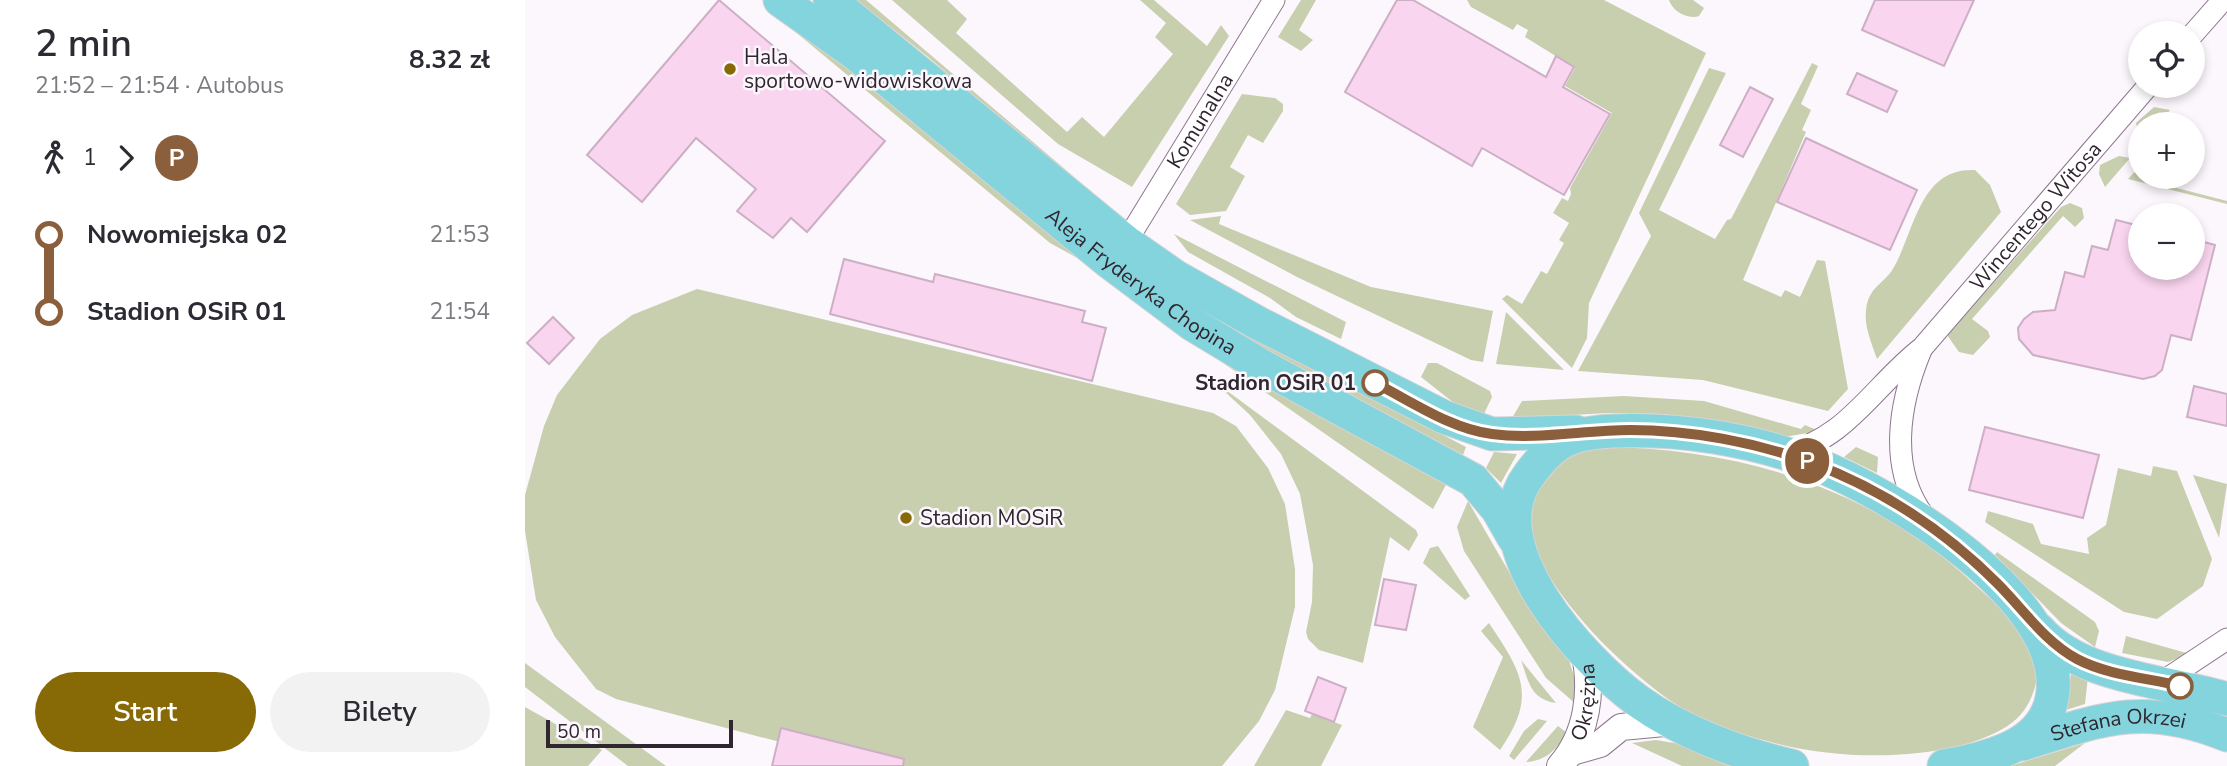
<!DOCTYPE html>
<html lang="pl">
<meta charset="utf-8">
<style>
:root{--surface:#fff;--page:#f2f2f3;--text:#2b2b33;--muted:#7c7c81;--accent:#876a06}
body{margin:0;font-family:"Nunito Sans",sans-serif;background:var(--page);color:var(--text);height:100vh;display:flex;flex-direction:column;font-size:26px;white-space:nowrap}
*{box-sizing:border-box;margin:0}
p{font-size:23px;color:var(--muted)}
.icon{flex:none;width:38px;height:38px;fill:none;stroke:currentColor;stroke-width:2;stroke-linecap:round;stroke-linejoin:round}
.map{position:relative;flex:1;overflow:hidden}
.sheet{display:flex;flex-direction:column;background:var(--surface);width:525px}
.sheet>*{flex:none}
.badge{padding:0 14px;border-radius:23px;font-size:24px;line-height:46px}
.buttons{position:absolute;left:1603px;top:21px;display:grid;gap:14px}
.buttons a{display:grid;place-items:center;width:77px;height:77px;border-radius:50%;background:var(--surface);box-shadow:0 4px 10px #0003;font-size:35px}
.scale{position:absolute;left:21px;bottom:18px;width:187px;box-sizing:border-box;padding-left:7px;border:4px solid #302630;border-top:0;font-size:19px;line-height:24px;white-space:nowrap;color:#302630;-webkit-text-stroke:5px #fcf7fc;paint-order:stroke}
.map>.badge{position:absolute;translate:-50% -50%;box-shadow:0 0 0 4px #fff}
.legs{display:flex;align-items:center;gap:10px;height:77px;padding:0 35px;font-size:23px}
.legs p{margin-inline-start:auto}
.head{display:flex;align-items:center;justify-content:space-between;height:119px;padding:0 35px}
h1{font-size:38px;font-weight:600;line-height:52px}
.button{display:flex;gap:14px;margin-top:auto;padding:14px 35px}
.button a{flex:1;height:80px;border-radius:42px;background:var(--accent);color:#fff;font-size:28px;font-weight:600;line-height:80px;text-align:center}
.button a+a{background:var(--page);color:var(--text)}
ul{padding:0 35px;list-style:none}
li{display:flex;align-items:center;gap:24px;height:77px;font-size:26px}
li i{display:grid;place-items:center;width:10px;height:100%;margin:0 9px;background:currentColor}
li i::after{content:'';width:18px;height:18px;margin:-9px;border:5px solid;border-radius:50%;background:var(--surface)}
li p{margin-inline-start:auto}
li:first-child i{background:linear-gradient(#0000 50%,currentColor 0)}
li:last-child i{background:linear-gradient(currentColor 50%,#0000 0)}
main{display:flex;flex:1;min-height:0}
.map>svg:first-child{display:block}
.green{fill:#c8cfaf}
.building{fill:#f9d5ef;stroke:#cdafc5;stroke-width:2}
.lines{fill:none;stroke-linecap:round;stroke-linejoin:round}
.minor-casing{stroke:#8e7790;stroke-width:23}
.tertiary-casing{stroke:#8e7790;stroke-width:28}
.primary-casing{stroke:#d6d4d6;stroke-width:35}
.minor{stroke:#fff;stroke-width:21}
.tertiary{stroke:#fff;stroke-width:26}
.primary{stroke:#83d4dc;stroke-width:33}
.line-1-casing{stroke:#fff;stroke-width:16}
.line-1{stroke:#8b5e3c;stroke-width:10}
.poi-dot{fill:#876a06;stroke:#fcf7fc;stroke-width:2.5}
.stop-1-dot{fill:#fff;stroke:#8b5e3c;stroke-width:3.5}
.labels{text-anchor:middle;dominant-baseline:central;stroke-width:5;stroke-linejoin:round;paint-order:stroke}
.poi-label{font-size:21px;fill:#302630;stroke:#fcf7fc;text-anchor:start}
.street-label{font-size:21px;fill:#302630;stroke:#fcf7fc}
.stop-label{font-size:21px;font-weight:bold;fill:#302630;stroke:#fcf7fc;text-anchor:end}
</style>
<main>
<section class="sheet">
<div class="head"><div><h1>2 min</h1><p>21:52 – 21:54 · Autobus</p></div><b>8.32 zł</b></div>
<div class="legs"><svg class="icon" aria-label="walk" viewBox="0 0 24 24"><circle cx="13" cy="4" r="2"/><path d="M13 8l-2 6 4 7M11 14l-3 7M7 12l3-4h3l4 4"/></svg>1<svg class="icon" aria-label="forward" viewBox="0 0 24 24"><path d="M9 5l7 7-7 7"/></svg><b class="badge" style="background:#8b5e3c;color:#fff">P</b></div>
<ul>
<li><i style="color:#8b5e3c"></i><b>Nowomiejska 02</b><p>21:53</p></li>
<li><i style="color:#8b5e3c"></i><b>Stadion OSiR 01</b><p>21:54</p></li>
</ul>
<div class="button"><a>Start</a><a>Bilety</a></div>
</section>
<div class="map">
<svg width="1702" height="766" viewBox="0 0 1702 766">
<rect width="100%" height="100%" fill="#fcf7fc"/>
<path class="green" d="M 331,0 L 341,0 L 575,199 L 563,194 L 402,56 Z
M 367,0 L 422,0 L 442,19 L 431,33 L 542,132 L 557,117 L 579,137 L 648,54 L 630,37 L 641,23 L 615,0 L 629,0 L 682,46 L 696,25 L 704,36 L 607,187 L 533,144 Z
M 776,0 L 791,0 L 774,30 L 788,40 L 776,51 L 753,37 Z
M 942,0 L 1079,0 L 1181,53 L 1064,303 L 1062,338 L 1047,368 L 977,299 L 982,295 L 997,304 L 1016,271 L 1022,274 L 1039,243 L 1034,240 L 1044,223 L 1028,213 L 1037,198 L 1043,201 L 1046,194 L 1045,188 L 1087,113 L 1040,86 L 1050,68 L 1000,37 L 1003,30 L 992,24 L 988,30 L 946,7 Z
M 1144,0 L 1168,0 L 1179,8 L 1174,16 C 1163,20 1147,11 1144,0 Z
M 256,20 L 348,87 L 556,260 L 525,243 Z
M 1287,63 L 1293,66 L 1276,104 L 1286,110 L 1277,130 L 1281,132 L 1218,280 L 1256,297 L 1260,290 L 1275,297 L 1292,260 L 1300,261 L 1323,389 L 1303,411 L 1178,380 L 1053,371 L 1126,236 L 1114,213 L 1184,68 L 1201,73 L 1134,210 L 1190,239 L 1202,220 L 1206,219 Z
M 717,94 L 750,98 L 758,104 L 758,111 L 738,143 L 723,135 L 705,167 L 720,176 L 701,211 L 665,215 L 651,204 Z
M 1629,107 L 1645,110 L 1634,124 L 1615,124 L 1615,140 L 1611,123 Z
M 1594,156 L 1605,158 L 1580,187 L 1574,174 L 1575,165 Z
M 1615,166 L 1615,177 L 1637,177 L 1640,185 L 1702,201 L 1702,204 L 1603,179 Z
M 1450,170 L 1465,185 L 1476,212 L 1352,359 C 1347,344 1339,327 1341,311 C 1343,286 1360,284 1369,267 C 1390,230 1395,167 1450,170 Z
M 1545,203 L 1557,208 L 1559,218 L 1550,227 L 1538,216 L 1447,319 L 1463,331 L 1465,337 L 1448,355 L 1434,352 L 1422,335 L 1536,207 Z
M 696,216 L 694,224 L 846,287 L 968,311 L 958,362 L 946,360 L 772,277 L 665,220 Z
M 649,234 L 821,322 L 816,339 L 771,317 L 745,298 L 663,252 Z
M 172,289 L 688,413 L 711,426 L 743,468 L 760,504 L 770,569 L 770,607 L 750,690 L 734,721 L 697,766 L 346,766 L 91,699 L 71,689 L 30,637 L 11,600 L 0,531 L 0,495 L 19,426 L 32,395 L 75,339 L 107,315 Z
M 680,310 L 941,447 L 938,455 L 762,362 L 678,312 Z
M 981,312 L 1039,370 L 971,364 Z
M 689,356 L 923,481 L 908,509 L 691,358 Z
M 903,363 L 912,363 L 965,391 L 967,397 L 958,416 L 929,403 L 896,377 Z
M 686,379 L 891,530 L 893,535 L 884,551 L 865,537 L 838,663 L 794,650 L 783,639 L 781,632 L 787,602 L 788,565 L 775,494 L 756,454 L 725,415 Z
M 1099,396 L 1179,401 L 1276,429 L 1280,425 L 1294,431 L 1259,437 L 1197,422 L 1138,414 L 1084,413 L 987,418 L 997,401 Z
M 1079,447 C 1215,448 1349,489 1449,584 C 1462,596 1477,608 1488,621 C 1497,634 1505,648 1514,662 C 1510,717 1484,731 1435,746 C 1347,766 1249,753 1168,714 C 1116,689 988,570 1006,506 C 1007,500 1013,493 1016,487 C 1033,458 1047,453 1079,447 Z
M 1331,447 L 1353,457 L 1352,473 L 1319,457 Z
M 969,452 L 992,454 L 976,483 L 961,468 Z
M 1628,466 L 1652,471 L 1687,559 L 1678,586 L 1632,619 L 1599,612 L 1460,522 L 1463,511 L 1508,524 L 1516,544 L 1564,554 L 1562,538 L 1581,525 L 1593,468 L 1626,476 Z
M 1668,475 L 1702,484 L 1694,538 Z
M 943,501 L 1003,605 L 1044,660 L 1051,683 L 1052,705 L 1021,678 L 939,551 L 932,527 Z
M 913,546 L 945,596 L 940,600 L 898,563 L 905,548 Z
M 1472,552 L 1570,622 L 1574,631 L 1570,647 L 1536,623 L 1470,555 Z
M 964,623 C 998,674 1012,696 975,750 L 948,727 L 978,657 L 956,631 Z
M 1601,636 L 1665,654 L 1643,662 L 1597,653 Z
M 996,660 L 1031,703 C 1005,699 1004,682 996,660 Z
M 0,663 L 141,766 L 103,766 L 0,687 Z
M 1546,674 L 1563,676 L 1560,704 L 1541,710 Z
M 0,707 L 77,750 L 63,766 L 0,766 Z
M 761,710 L 785,718 L 787,714 L 817,725 L 796,766 L 729,766 Z
M 1013,719 L 1022,721 L 989,760 L 984,756 L 999,731 Z
M 1033,726 L 1042,733 C 1031,749 1022,761 1001,762 Z
M 1131,740 L 1155,744 L 1207,766 L 1157,766 L 1107,743 Z
M 1560,743 L 1530,766 L 1485,766 Z"/>
<path class="building" d="M 194,0 L 360,141 L 282,232 L 266,218 L 248,238 L 212,211 L 231,189 L 171,138 L 117,202 L 62,155 Z
M 872,0 L 888,0 L 1021,77 L 1031,56 L 1049,67 L 1038,87 L 1085,114 L 1039,195 L 957,148 L 947,166 L 820,92 Z
M 1350,0 L 1449,0 L 1419,66 L 1337,30 Z
M 1332,73 L 1372,91 L 1362,112 L 1322,94 Z
M 1225,87 L 1248,99 L 1218,157 L 1195,145 Z
M 1281,138 L 1392,190 L 1365,250 L 1252,202 Z
M 1591,220 L 1615,226 L 1615,268 L 1668,268 L 1668,239 L 1690,245 L 1666,340 L 1646,335 L 1637,370 L 1630,376 L 1618,379 L 1508,355 L 1494,339 L 1493,328 L 1499,319 L 1508,312 L 1530,310 L 1540,272 L 1559,277 L 1567,246 L 1583,250 Z
M 319,259 L 408,282 L 410,274 L 560,311 L 557,322 L 581,328 L 567,381 L 305,314 Z
M 28,317 L 49,338 L 24,364 L 2,343 Z
M 1669,386 L 1702,394 L 1702,426 L 1662,417 Z
M 1460,427 L 1574,455 L 1558,518 L 1444,490 Z
M 859,579 L 891,585 L 881,630 L 850,625 Z
M 793,677 L 821,688 L 809,722 L 780,711 Z
M 256,728 L 379,759 L 378,766 L 247,766 Z"/>
<g class="lines">
<g class="minor-casing">
<g id="minor">
<path d="M 1668,34 L 1698,0"/>
<path id="s1" d="M 601,242 L 749,0"/>
<path d="M 1396,350 C 1374,403 1362,470 1401,519"/>
<path id="s2" d="M 1259,453 C 1321,441 1350,384 1397,348 L 1623,86"/>
<path d="M 1637,682 L 1702,639"/>
</g>
</g>
<g class="tertiary-casing">
<g id="tertiary">
<path d="M 1047,752 L 1075,744 L 1096,727 L 1150,722"/>
<path id="s3" d="M 1035,766 C 1063,734 1068,690 1059,650"/>
</g>
</g>
<g class="primary-casing">
<g id="primary">
<path id="s4" d="M 255,0 L 331,54 L 583,261 L 667,324 L 735,365 L 948,480 L 973,510 L 989,538"/>
<path d="M 305,0 L 601,242 L 651,277 L 733,323 L 919,417 L 967,434 L 1051,432"/>
<path d="M 1514,630 C 1556,678 1643,681 1702,699"/>
<path id="s5" d="M 1498,744 C 1578,718 1620,702 1702,735"/>
<path d="M 1267,766 C 1215,754 1156,732 1113,701 C 1058,661 951,545 1004,475 C 1029,441 1045,433 1087,431 C 1152,428 1226,439 1288,463 C 1365,493 1545,600 1527,698 C 1518,747 1462,758 1419,766"/>
</g>
</g>
<use href="#minor" class="minor"/>
<use href="#tertiary" class="tertiary"/>
<use href="#primary" class="primary"/>
</g>
<g class="lines">
<g class="line-1-casing">
<path id="line-1" d="M 850,383 C 886,401 926,429 967,434 C 1012,440 1059,430 1105,430 C 1165,430 1230,442 1287,463 C 1356,489 1420,531 1472,583 C 1499,610 1519,641 1552,659 C 1582,675 1622,678 1655,686"/>
</g>
<use href="#line-1" class="line-1"/>
</g>
<g class="poi-dot">
<circle cx="205" cy="69" r="7"/>
<circle cx="381" cy="518" r="7"/>
</g>
<g class="stop-1-dot">
<circle cx="850" cy="383" r="12"/>
<circle cx="1655" cy="686" r="12"/>
</g>
<g class="labels">
<g class="poi-label">
<text x="219" y="57">Hala<tspan x="219" dy="24">sportowo-widowiskowa</tspan></text>
<text x="395" y="518">Stadion MOSiR</text>
</g>
<g class="street-label">
<text stroke="none"><textPath href="#s1" startOffset="142">Komunalna</textPath></text>
<text stroke="none"><textPath href="#s2" startOffset="350">Wincentego Witosa</textPath></text>
<text stroke="none"><textPath href="#s4" startOffset="458">Aleja Fryderyka Chopina</textPath></text>
<text stroke="none"><textPath href="#s3" startOffset="70">Okrężna</textPath></text>
<text stroke="none"><textPath href="#s5" startOffset="98">Stefana Okrzei</textPath></text>
</g>
<g class="stop-label">
<text x="831" y="383">Stadion OSiR 01</text>
</g>
</g>
</svg>
<div class="buttons">
<a><svg class="icon" aria-label="locate" viewBox="0 0 24 24"><circle cx="12" cy="12" r="6"/><path d="M12 2v4M12 18v4M2 12h4M18 12h4"/></svg></a>
<a>+</a>
<a>−</a>
</div>
<div class="scale">50 m</div>
<b class="badge" style="left:1282px;top:461px;background:#8b5e3c;color:#fff">P</b>
</div>
</main>
